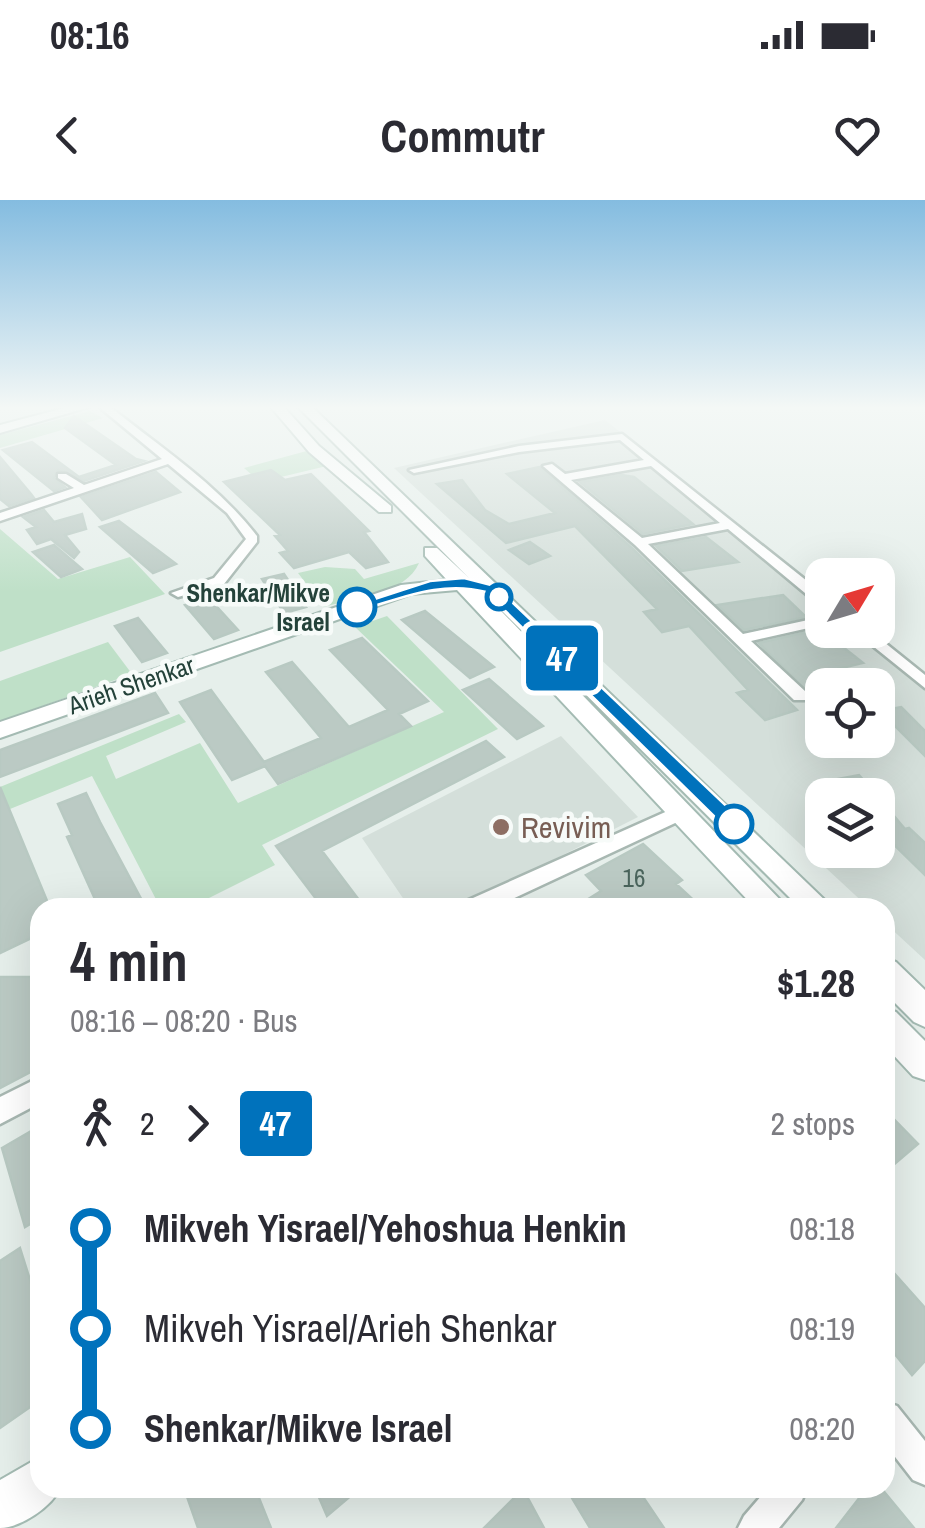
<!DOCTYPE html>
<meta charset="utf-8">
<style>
:root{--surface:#fff;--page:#f7f7f7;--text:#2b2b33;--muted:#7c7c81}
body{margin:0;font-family:"Archivo Narrow",sans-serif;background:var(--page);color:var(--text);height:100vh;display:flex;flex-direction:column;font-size:38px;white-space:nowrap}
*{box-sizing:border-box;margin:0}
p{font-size:32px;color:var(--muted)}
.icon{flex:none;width:55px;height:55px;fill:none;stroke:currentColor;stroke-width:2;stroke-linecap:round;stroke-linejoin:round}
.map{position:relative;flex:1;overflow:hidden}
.drawer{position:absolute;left:30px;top:698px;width:865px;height:600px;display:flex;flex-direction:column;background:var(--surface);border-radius:30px;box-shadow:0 10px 40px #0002}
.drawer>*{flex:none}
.badge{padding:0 20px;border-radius:8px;font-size:35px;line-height:65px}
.needle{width:65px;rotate:52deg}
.buttons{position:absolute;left:805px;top:358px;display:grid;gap:20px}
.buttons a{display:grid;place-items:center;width:90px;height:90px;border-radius:20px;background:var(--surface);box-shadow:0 10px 40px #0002;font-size:50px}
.map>.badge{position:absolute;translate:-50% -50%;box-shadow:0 0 0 5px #fff}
.legs{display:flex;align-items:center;gap:15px;height:110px;padding:0 40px;font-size:32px}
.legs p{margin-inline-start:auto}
.summary{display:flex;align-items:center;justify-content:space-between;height:170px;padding:0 40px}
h1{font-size:55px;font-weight:700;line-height:75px}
ul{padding:0 40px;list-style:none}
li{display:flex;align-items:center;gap:35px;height:100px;font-size:38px}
li i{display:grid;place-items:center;width:15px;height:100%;margin:0 12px;background:currentColor}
li i::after{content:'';width:25px;height:25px;margin:-12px;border:8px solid;border-radius:50%;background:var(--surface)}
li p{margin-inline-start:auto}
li:first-child i{background:linear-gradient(#0000 50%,currentColor 0)}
li:last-child i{background:linear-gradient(currentColor 50%,#0000 0)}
.status{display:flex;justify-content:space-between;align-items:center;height:70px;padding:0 50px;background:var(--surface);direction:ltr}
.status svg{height:28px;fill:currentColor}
header{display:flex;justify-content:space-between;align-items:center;height:130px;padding:0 40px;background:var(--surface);font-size:45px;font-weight:700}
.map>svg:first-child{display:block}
.built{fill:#d4dfda;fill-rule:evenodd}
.green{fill:#bfe0c8}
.building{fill:#bbcac4;stroke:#b8c9c2;stroke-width:2.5}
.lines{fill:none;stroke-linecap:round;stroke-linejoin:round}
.street-casing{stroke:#a8b8b2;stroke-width:5}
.secondary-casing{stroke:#a4bbb3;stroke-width:4}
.street{fill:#fff;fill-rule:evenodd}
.secondary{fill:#fff;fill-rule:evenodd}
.line-1{fill:#0072bc;stroke:#fff;stroke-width:2.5}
.stop-1-dot{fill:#fff;stroke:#0072bc;stroke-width:5}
.education-dot{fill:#8d6e63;stroke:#f7fbf9;stroke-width:4}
.labels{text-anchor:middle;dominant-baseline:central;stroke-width:9;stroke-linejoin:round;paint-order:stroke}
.far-stop-label{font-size:25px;font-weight:bold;fill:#24423a;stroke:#f7fbf9;text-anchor:end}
.far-street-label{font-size:25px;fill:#24423a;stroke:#f7fbf9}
.number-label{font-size:25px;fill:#4a645c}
.education-label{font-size:30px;fill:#785e54;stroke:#f7fbf9;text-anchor:start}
</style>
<div class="status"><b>08:16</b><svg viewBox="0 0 49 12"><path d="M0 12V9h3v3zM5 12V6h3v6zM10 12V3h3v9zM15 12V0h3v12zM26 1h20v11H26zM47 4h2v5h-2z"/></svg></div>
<header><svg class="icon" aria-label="back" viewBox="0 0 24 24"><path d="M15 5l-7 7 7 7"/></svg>Commutr<svg class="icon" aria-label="heart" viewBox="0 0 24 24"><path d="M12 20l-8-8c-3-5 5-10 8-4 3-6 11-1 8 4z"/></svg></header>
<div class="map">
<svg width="925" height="1328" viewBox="0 0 925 1328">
<rect width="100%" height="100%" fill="#e6efeb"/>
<path class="built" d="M 605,220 L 822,392 L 822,430 L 870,430 L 925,473 L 925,760 L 885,723 L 885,708 L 868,707 L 394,268 ZM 822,485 L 878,485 L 878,540 L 822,540 ZM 822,595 L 878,595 L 878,650 L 822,650 Z
M 561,536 L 638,617 L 486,694 L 449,707 L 409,707 L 362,638 Z"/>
<path class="green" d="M 90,211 L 103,218 L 0,248 L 0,235 Z
M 314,249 L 331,265 L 260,282 L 244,268 Z
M 0,329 L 58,379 L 130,357 L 165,394 L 0,452 Z
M 419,363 C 406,394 354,398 324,407 L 298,373 L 325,367 L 355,369 L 364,379 Z
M 387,416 L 498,529 L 262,645 L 275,665 L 191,707 L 160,707 L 92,576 L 0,613 L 0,587 L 179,514 L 186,522 L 106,556 L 116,579 L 200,543 L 238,603 L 444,512 L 355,427 Z
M 108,442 L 132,474 L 0,521 L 0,481 Z"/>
<path class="building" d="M 74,216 L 136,259 L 144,261 L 84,281 L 58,270 L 54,278 L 65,287 L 54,291 L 3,250 L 32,242 L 79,277 L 116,265 L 65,228 Z
M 0,257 L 31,294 L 34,298 L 9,306 L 0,299 Z
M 539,267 L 632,348 L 797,510 L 765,520 L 737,493 L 748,490 L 689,426 L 662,432 L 644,412 L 657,409 L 575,326 L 506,343 L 437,284 L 462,280 L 485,310 L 509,324 L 555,313 L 507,274 Z
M 271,270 L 285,280 L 311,274 L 369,331 L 364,332 L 388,362 L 366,368 L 349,352 L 294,368 L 280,353 L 288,351 L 275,336 L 280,335 L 224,282 Z
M 156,272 L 180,292 L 102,320 L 81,297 Z
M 621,275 L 634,277 L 693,324 L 643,334 L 580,282 Z
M 44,310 L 54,322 L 82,314 L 86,329 L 65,335 L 79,352 L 74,358 L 51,339 L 37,344 L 27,330 L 36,327 L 23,317 Z
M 119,321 L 176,364 L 153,373 L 100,327 Z
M 706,337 L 738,362 L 682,371 L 656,346 Z
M 530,342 L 550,356 L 529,364 L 509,350 Z
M 54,345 L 82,369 L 61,377 L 33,352 Z
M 284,374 L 306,407 L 284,413 L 262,379 Z
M 783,395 L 806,417 L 744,430 L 717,405 Z
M 208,397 L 238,430 L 214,439 L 185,405 Z
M 425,411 L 494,467 L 470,478 L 402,420 Z
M 138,418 L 167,453 L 142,462 L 115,426 Z
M 820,429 L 863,463 L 825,472 L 840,485 L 822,485 L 822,492 L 810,495 L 759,443 Z
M 362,438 L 428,501 L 399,514 L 411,526 L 278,584 L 265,566 L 232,580 L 180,502 L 211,490 L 264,562 L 321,538 L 266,472 L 292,462 L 349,527 L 388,510 L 330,450 Z
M 489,479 L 543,526 L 517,539 L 463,490 Z
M 155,493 L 168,513 L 0,577 L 0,550 Z
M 901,507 L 925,531 L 925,556 L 880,511 Z
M 486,541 L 504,557 L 322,651 L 365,708 L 323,708 L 276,646 Z
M 859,575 L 876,595 L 844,595 L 832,580 Z
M 0,587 L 50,708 L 40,708 L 40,734 L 0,753 Z
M 86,593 L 100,622 L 146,708 L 99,708 L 67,637 L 72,635 L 58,604 Z
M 878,597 L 905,629 L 909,628 L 925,643 L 925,675 L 878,629 Z
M 643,644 L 682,680 L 676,684 L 702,708 L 574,708 L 601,691 L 586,675 Z
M 0,777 L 40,777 L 40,867 L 0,888 Z
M 885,910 L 918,944 L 885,972 Z
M 40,926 L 40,1018 L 25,1027 L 2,948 Z
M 20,1048 L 35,1096 L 40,1093 L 40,1200 L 0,1228 L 0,1061 Z
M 885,1063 L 925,1108 L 925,1161 L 912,1175 L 885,1142 Z
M 184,1288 L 255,1288 L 271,1328 L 198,1328 Z
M 315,1288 L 360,1288 L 327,1316 Z
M 566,1288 L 637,1288 L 664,1328 L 590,1328 Z
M 867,1288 L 881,1288 L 914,1328 L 836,1328 Z
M 523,1289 L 544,1328 L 484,1328 Z"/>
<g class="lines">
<g class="street-casing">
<path id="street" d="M 98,206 L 109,206 C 161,248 216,283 257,336 L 257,342 L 224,384 L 178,397 L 171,393 L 214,378 L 246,339 L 227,313 L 168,264 L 0,321 L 0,313 L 74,288 L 58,278 L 58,274 L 66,274 L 84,285 L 162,259 Z
M 622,234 L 822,393 L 822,404 L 817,403 L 728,329 L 648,344 L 743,434 L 822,417 L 822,425 L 751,441 L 806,492 L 806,500 L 794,500 L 635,345 L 543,266 L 552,264 L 565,274 L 644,260 L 620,240 L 519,252 L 414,273 L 409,270 L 519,246 ZM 651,266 L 720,323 L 642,338 L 571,280 Z
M 853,430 L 869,430 L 925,475 L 925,488 Z
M 681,605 L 690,612 L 688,617 L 493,708 L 461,708 L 464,702 Z
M 40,877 L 40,903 L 0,924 L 0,897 Z
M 885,1202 L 897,1206 L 925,1241 L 925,1285 L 913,1280 L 885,1244 Z
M 768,1288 L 807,1288 L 802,1300 L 779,1328 L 738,1328 L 744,1316 Z"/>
</g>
<g class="secondary-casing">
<path id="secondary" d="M 72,206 L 93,206 L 0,233 L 0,225 Z
M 270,206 L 283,206 L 319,246 L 391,306 L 391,312 L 379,312 L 309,252 Z
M 297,206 L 311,206 L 833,708 L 800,708 L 477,386 L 788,708 L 755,708 L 457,390 L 411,394 L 0,538 L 0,522 L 401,385 L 447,380 L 425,356 L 425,348 L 437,348 L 469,378 Z
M 885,758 L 896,762 L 925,790 L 925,827 L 914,822 L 885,793 Z
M 885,808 L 896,812 L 925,841 L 925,880 L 913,876 L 885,846 Z
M 40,1257 L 40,1288 L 60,1288 C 52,1307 20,1328 0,1328 L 0,1280 Z"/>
</g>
<use href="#street" class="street"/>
<use href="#secondary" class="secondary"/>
</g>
<linearGradient id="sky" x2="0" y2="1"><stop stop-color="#84bce0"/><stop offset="0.53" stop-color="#f4f8f6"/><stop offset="1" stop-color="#f4f8f6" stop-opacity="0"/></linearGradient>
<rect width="925" height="392" fill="url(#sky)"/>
<path class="line-1" d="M 464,378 L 495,386 L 740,619 L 740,629 L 727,629 L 486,392 C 440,380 401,399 357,411 L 350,407 L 430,381 Z"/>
<g class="stop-1-dot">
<circle cx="499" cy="397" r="12"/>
<circle cx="357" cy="407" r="18"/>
<circle cx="734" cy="624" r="18"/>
</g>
<circle class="education-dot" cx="501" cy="627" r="10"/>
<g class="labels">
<g class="far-stop-label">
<text x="330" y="393">Shenkar/Mikve<tspan x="330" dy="29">Israel</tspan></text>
</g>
<g class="far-street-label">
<text transform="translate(131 485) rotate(-19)">Arieh Shenkar</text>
</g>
<g class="number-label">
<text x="634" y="678">16</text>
</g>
<g class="education-label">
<text x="521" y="627">Revivim</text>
</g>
</g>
</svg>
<div class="buttons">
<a><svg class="needle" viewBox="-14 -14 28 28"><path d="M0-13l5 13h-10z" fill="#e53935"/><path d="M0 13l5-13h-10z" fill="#7c7c81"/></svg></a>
<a><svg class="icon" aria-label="locate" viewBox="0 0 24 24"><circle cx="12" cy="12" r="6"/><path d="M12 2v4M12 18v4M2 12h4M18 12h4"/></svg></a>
<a><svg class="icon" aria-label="layers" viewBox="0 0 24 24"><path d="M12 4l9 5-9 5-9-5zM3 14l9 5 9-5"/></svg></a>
</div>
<b class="badge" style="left:562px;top:458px;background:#0072bc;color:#fff">47</b>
<section class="drawer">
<div class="summary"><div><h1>4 min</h1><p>08:16 – 08:20 · Bus</p></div><b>$1.28</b></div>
<div class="legs"><svg class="icon" aria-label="walk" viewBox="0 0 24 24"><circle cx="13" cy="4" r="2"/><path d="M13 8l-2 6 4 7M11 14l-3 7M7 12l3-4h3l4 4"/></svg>2<svg class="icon" aria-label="forward" viewBox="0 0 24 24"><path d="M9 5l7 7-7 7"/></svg><b class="badge" style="background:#0072bc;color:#fff">47</b><p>2 stops</p></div>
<ul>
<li><i style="color:#0072bc"></i><b>Mikveh Yisrael/Yehoshua Henkin</b><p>08:18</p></li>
<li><i style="color:#0072bc"></i><span>Mikveh Yisrael/Arieh Shenkar</span><p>08:19</p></li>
<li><i style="color:#0072bc"></i><b>Shenkar/Mikve Israel</b><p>08:20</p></li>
</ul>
</section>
</div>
